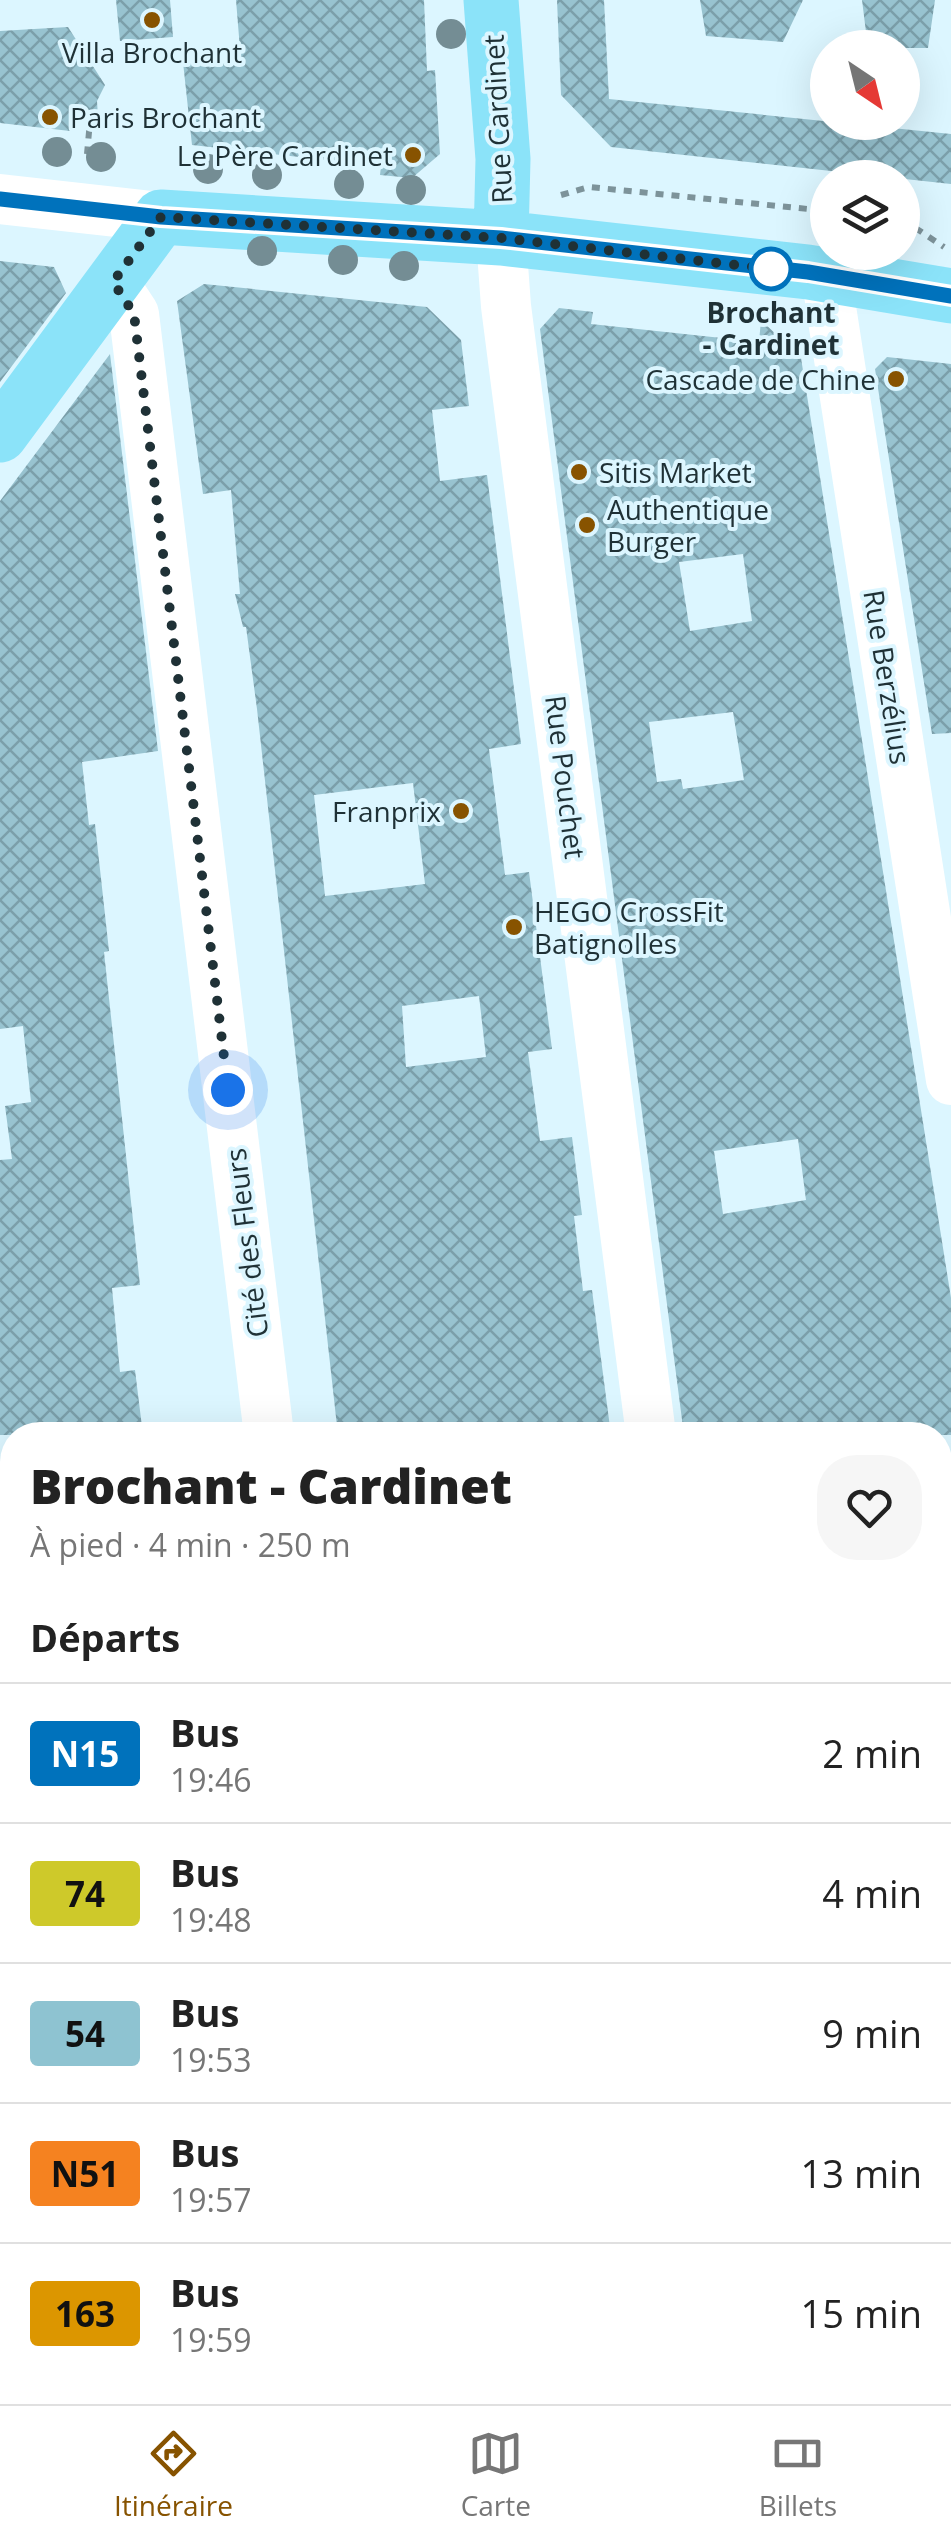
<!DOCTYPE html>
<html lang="fr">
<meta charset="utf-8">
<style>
:root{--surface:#fff;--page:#f6f6f6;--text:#222;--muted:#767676;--line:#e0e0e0;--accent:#875300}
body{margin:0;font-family:"Open Sans",sans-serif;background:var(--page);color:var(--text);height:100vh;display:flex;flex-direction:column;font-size:38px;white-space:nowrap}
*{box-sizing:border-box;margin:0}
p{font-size:32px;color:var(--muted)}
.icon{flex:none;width:55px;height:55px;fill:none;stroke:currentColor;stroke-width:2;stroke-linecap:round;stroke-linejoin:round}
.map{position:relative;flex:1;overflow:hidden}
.sheet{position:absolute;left:0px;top:1422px;width:952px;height:982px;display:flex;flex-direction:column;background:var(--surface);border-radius:40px 40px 0 0;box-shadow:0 10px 40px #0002}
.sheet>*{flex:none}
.badge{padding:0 20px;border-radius:8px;font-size:35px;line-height:65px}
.needle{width:65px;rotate:145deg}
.buttons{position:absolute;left:810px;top:30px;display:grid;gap:20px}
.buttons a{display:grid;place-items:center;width:110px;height:110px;border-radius:50%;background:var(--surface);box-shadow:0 10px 40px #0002;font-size:50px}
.you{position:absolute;width:50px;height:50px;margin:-25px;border:8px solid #fff;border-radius:50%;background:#1a73e8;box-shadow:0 0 0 15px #1a73e833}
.map>.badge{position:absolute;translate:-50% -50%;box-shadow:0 0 0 5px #fff}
h2{padding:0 30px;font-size:38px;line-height:90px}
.round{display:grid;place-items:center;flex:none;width:105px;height:105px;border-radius:40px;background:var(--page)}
.head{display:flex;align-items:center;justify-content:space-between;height:170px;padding:0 30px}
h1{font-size:48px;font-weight:800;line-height:75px}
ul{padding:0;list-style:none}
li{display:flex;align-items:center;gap:30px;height:140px;padding:0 30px;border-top:2px solid var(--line)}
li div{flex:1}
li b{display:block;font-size:38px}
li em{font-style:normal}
li .badge{min-width:110px;font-weight:700;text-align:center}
.tab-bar{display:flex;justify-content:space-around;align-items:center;height:140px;border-top:2px solid var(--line);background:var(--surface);font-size:28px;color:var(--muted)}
.tab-bar a{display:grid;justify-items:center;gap:5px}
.tab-bar .selected{color:var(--accent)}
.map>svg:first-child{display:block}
.building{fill:url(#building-cross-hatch);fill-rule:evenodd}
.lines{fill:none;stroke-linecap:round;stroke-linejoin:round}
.path{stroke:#7d939a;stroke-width:6;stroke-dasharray:8 8;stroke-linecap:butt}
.minor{stroke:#fff;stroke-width:50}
.major{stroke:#8be3f9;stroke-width:55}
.tree{fill:#748d94}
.line-casing{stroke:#fff;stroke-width:22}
.line{stroke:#0072bc;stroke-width:15}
.walk{stroke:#1f3136;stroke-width:10;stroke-dasharray:0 18}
.poi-dot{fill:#875300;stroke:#dcf6ff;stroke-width:4}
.stop-dot{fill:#fff;stroke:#0072bc;stroke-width:5}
.labels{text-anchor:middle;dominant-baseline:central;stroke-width:8;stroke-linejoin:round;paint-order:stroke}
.poi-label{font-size:28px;fill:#1f3136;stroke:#dcf6ff;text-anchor:start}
.street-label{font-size:28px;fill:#1f3136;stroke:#dcf6ff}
.stop-label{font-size:28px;font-weight:bold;fill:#1f3136;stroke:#dcf6ff}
</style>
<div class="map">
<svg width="951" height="2404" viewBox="0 0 951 2404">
<defs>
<pattern id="building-cross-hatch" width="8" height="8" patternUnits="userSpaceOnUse" patternTransform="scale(2.5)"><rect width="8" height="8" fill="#98c3d0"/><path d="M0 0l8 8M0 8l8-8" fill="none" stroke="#7b9faa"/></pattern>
</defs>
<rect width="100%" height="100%" fill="#dcf6ff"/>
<path class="building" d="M 116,0 L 170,0 L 173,37 L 120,41 Z
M 236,0 L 424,0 L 427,71 L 435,70 L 440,154 L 412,178 L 380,175 L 381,166 L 192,145 L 182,53 L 240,49 Z
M 557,0 L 604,0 L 609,99 L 951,134 L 951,184 L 611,147 L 561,95 Z
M 700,0 L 803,0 L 783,42 L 706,36 Z
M 862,0 L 935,0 L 928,48 L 868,48 Z
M 68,27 L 105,85 L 97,101 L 98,117 L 70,115 L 70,131 L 0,123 L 0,31 Z
M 0,261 L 54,267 L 66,293 L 0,382 Z
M 204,284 L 427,307 L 461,340 L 469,406 L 432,410 L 440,481 L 487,475 L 521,744 L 489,749 L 505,875 L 529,872 L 552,1049 L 528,1052 L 540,1141 L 572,1137 L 582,1215 L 574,1216 L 583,1291 L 592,1290 L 611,1435 L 338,1435 L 257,709 L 246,627 L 243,627 L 235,594 L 240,594 L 231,490 L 203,494 L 177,301 ZM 413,783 L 425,884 L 325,896 L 314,795 ZM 479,996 L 486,1057 L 406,1067 L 402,1006 Z
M 559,308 L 593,312 L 591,324 L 759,342 L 761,320 L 801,358 L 951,1298 L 951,1435 L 684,1435 L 540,329 ZM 743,554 L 752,621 L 690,631 L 679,562 ZM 733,712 L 744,780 L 683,789 L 681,779 L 657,782 L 649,722 ZM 798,1139 L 806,1200 L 723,1214 L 714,1151 Z
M 110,354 L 158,751 L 82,762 L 89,825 L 95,824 L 109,951 L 104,952 L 140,1285 L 112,1288 L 120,1372 L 135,1370 L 143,1435 L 0,1435 L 0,1160 L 12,1159 L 5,1106 L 31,1102 L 23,1026 L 0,1029 L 0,501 Z
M 887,357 L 951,364 L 951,733 L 932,734 L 875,369 Z"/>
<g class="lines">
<path class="path" d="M 70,117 L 105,119 L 104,124 L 90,121 L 87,154
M 561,195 L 589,187 L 828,211
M 902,219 L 944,247"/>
<path class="minor" d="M 0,199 L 161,217
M 501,238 L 506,306 L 651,1435
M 826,275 L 951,1080
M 113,282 L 134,314 L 269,1435
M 940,2196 L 951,2195
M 0,2235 L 12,2321
M 33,2392 L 34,2404
M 367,2392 L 369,2404
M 615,2392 L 616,2404
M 773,2392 L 775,2404"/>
<path class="major" d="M 491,0 L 503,159 L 501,238
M 0,435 L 161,217 L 501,238 L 808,272 L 951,296"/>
</g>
<g class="tree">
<circle cx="451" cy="34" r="15"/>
<circle cx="57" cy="152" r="15"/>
<circle cx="101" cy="157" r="15"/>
<circle cx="208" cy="169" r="15"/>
<circle cx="267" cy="175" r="15"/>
<circle cx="349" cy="184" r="15"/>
<circle cx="411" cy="190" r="15"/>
<circle cx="262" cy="251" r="15"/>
<circle cx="343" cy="260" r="15"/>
<circle cx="404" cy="266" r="15"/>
</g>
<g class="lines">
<g class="line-casing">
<path id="line" d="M 0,199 L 161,217 L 501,238 L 808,272 L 951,296"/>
</g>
<use href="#line" class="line"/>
<path class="walk" d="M 228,1090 L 134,314 L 113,282 L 161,217 L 501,238 L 771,269"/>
</g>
<g class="poi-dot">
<circle cx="152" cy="20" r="10"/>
<circle cx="50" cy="117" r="10"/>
<circle cx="413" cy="155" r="10"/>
<circle cx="896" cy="379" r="10"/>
<circle cx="579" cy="472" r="10"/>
<circle cx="587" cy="525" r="10"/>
<circle cx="461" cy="811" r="10"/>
<circle cx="514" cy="927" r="10"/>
</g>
<circle class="stop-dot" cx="771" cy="269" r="20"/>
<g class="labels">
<g class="poi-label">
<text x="152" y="52" text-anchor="middle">Villa Brochant</text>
<text x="70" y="117">Paris Brochant</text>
<text x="393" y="155" text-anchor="end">Le Père Cardinet</text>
<text x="876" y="379" text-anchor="end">Cascade de Chine</text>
<text x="599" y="472">Sitis Market</text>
<text x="607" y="509">Authentique<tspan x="607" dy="32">Burger</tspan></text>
<text x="441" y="811" text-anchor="end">Franprix</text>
<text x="534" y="911">HEGO CrossFit<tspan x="534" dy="32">Batignolles</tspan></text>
</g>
<g class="street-label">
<text transform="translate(497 119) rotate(-93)">Rue Cardinet</text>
<text transform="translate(888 677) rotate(81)">Rue Berzélius</text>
<text transform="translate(566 777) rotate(83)">Rue Pouchet</text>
<text transform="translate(246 1243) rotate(-97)">Cité des Fleurs</text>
</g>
<g class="stop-label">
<text x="771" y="312">Brochant<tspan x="771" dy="32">- Cardinet</tspan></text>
</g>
</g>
</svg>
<div class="buttons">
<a><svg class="needle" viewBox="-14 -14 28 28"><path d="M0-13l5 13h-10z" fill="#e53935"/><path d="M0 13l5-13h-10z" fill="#767676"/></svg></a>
<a><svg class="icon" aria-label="layers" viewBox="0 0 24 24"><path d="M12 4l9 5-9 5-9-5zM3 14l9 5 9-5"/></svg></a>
</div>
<div class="you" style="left:228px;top:1090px"></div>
<section class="sheet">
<div class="head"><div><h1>Brochant - Cardinet</h1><p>À pied · 4 min · 250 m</p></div><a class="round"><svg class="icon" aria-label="heart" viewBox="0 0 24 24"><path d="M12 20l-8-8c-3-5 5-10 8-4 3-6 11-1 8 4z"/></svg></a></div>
<h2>Départs</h2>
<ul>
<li><span class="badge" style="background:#0072bc;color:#fff">N15</span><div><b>Bus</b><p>19:46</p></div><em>2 min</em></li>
<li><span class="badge" style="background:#cec92a;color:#111">74</span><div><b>Bus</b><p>19:48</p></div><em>4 min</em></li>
<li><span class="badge" style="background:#8ec3d1;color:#111">54</span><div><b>Bus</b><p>19:53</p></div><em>9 min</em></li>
<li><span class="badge" style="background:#f58220;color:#111">N51</span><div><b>Bus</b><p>19:57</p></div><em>13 min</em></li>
<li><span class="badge" style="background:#dc9600;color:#111">163</span><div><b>Bus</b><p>19:59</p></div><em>15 min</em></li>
</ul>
</section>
</div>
<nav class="tab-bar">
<a class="selected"><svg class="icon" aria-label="directions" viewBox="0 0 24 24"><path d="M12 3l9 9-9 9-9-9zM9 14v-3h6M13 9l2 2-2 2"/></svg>Itinéraire</a>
<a><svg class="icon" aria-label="map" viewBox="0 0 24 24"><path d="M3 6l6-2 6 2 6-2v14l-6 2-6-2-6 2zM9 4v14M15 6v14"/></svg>Carte</a>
<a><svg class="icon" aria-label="tickets" viewBox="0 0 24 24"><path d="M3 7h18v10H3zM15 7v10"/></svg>Billets</a>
</nav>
